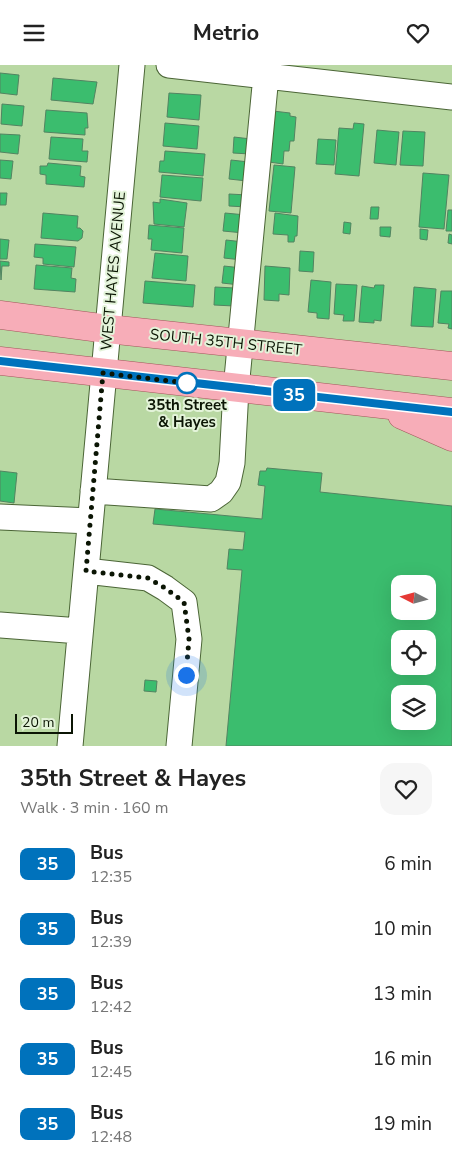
<!DOCTYPE html>
<meta charset="utf-8">
<style>
:root{--surface:#fff;--page:#f6f6f6;--text:#222;--muted:#767676}
body{margin:0;font-family:"Nunito Sans",sans-serif;background:var(--page);color:var(--text);height:100vh;display:flex;flex-direction:column;font-size:19px;white-space:nowrap}
*{box-sizing:border-box;margin:0}
p{font-size:16px;color:var(--muted)}
.icon{flex:none;width:28px;height:28px;fill:none;stroke:currentColor;stroke-width:2;stroke-linecap:round;stroke-linejoin:round}
.map{position:relative;height:681px;overflow:hidden}
.sheet{display:flex;flex-direction:column;background:var(--surface);flex:1}
.sheet>*{flex:none}
.badge{padding:0 10px;border-radius:8px;font-size:18px;line-height:32px}
.needle{width:32px;rotate:276deg}
.buttons{position:absolute;left:391px;top:510px;display:grid;gap:10px}
.buttons a{display:grid;place-items:center;width:45px;height:45px;border-radius:10px;background:var(--surface);box-shadow:0 5px 20px #0002;font-size:25px}
.scale{position:absolute;left:15px;bottom:12px;width:58px;box-sizing:border-box;padding-left:5px;border:2px solid #0b1504;border-top:0;font-size:14px;line-height:18px;white-space:nowrap;color:#0b1504;-webkit-text-stroke:4px #e3f3d9;paint-order:stroke}
.you{position:absolute;width:25px;height:25px;margin:-12px;border:4px solid #fff;border-radius:50%;background:#1a73e8;box-shadow:0 0 0 8px #1a73e833}
.map>.badge{position:absolute;translate:-50% -50%;box-shadow:0 0 0 2px #fff}
.round{display:grid;place-items:center;flex:none;width:52px;height:52px;border-radius:15px;background:var(--page)}
.summary{display:flex;align-items:center;justify-content:space-between;height:85px;padding:0 20px}
h1{font-size:24px;font-weight:700;line-height:38px}
ul{padding:0;list-style:none}
li{display:flex;align-items:center;gap:15px;height:65px;padding:0 20px}
li div{flex:1}
li b{display:block;font-size:19px}
li em{font-style:normal}
li .badge{min-width:55px;font-weight:700;text-align:center}
header{display:flex;justify-content:space-between;align-items:center;height:65px;padding:0 20px;background:var(--surface);font-size:22px;font-weight:700}
.map>svg:first-child{display:block}
.building{fill:#3bbd6e;stroke:#528461;fill-rule:evenodd}
.lines{fill:none;stroke-linecap:round;stroke-linejoin:round}
.minor-casing{stroke:#4b6536;stroke-width:27}
.major-casing{stroke:#a1555a;stroke-width:29}
.minor{stroke:#fff;stroke-width:25}
.major{stroke:#f7adb8;stroke-width:28}
.line-casing{stroke:#fff;stroke-width:11}
.line{stroke:#0072bc;stroke-width:8}
.walk{stroke:#0b1504;stroke-width:5;stroke-dasharray:0 9}
.stop-dot{fill:#fff;stroke:#0072bc;stroke-width:2.5}
.labels{text-anchor:middle;dominant-baseline:central;stroke-width:4;stroke-linejoin:round;paint-order:stroke}
.street-label{font-size:15px;fill:#0b1504;stroke:#e3f3d9}
.stop-label{font-size:15px;font-weight:bold;fill:#0b1504;stroke:#e3f3d9}
</style>
<header><svg class="icon" aria-label="menu" viewBox="0 0 24 24"><path d="M4 6h16M4 12h16M4 18h16"/></svg>Metrio<svg class="icon" aria-label="heart" viewBox="0 0 24 24"><path d="M12 20l-8-8c-3-5 5-10 8-4 3-6 11-1 8 4z"/></svg></header>
<div class="map">
<svg width="452" height="681" viewBox="0 0 452 681">
<rect width="100%" height="100%" fill="#b9d8a3"/>
<path class="building" d="M 0,8 L 19,10 L 17,30 L 0,28 Z
M 53,13 L 97,17 L 93,39 L 51,35 Z
M 169,28 L 201,30 L 199,55 L 167,52 Z
M 2,39 L 24,41 L 22,61 L 1,59 Z
M 46,45 L 87,48 L 88,63 L 85,63 L 85,70 L 44,67 Z
M 273,46 L 290,48 L 290,51 L 296,52 L 294,76 L 290,76 L 289,86 L 284,86 L 283,99 L 269,97 Z
M 165,58 L 199,61 L 197,84 L 163,81 Z
M 354,58 L 364,59 L 359,111 L 335,109 L 339,63 L 353,64 Z
M 377,65 L 399,67 L 396,100 L 374,98 Z
M 403,66 L 425,67 L 423,101 L 400,100 Z
M 0,69 L 20,70 L 18,89 L 0,87 Z
M 51,72 L 83,74 L 82,86 L 88,86 L 87,97 L 49,94 Z
M 234,72 L 251,74 L 250,89 L 233,88 Z
M 318,74 L 336,75 L 334,100 L 316,99 Z
M 165,86 L 205,89 L 203,111 L 159,107 L 160,96 L 164,96 Z
M 0,95 L 13,96 L 11,114 L 0,113 Z
M 231,95 L 249,97 L 247,116 L 229,114 Z
M 48,98 L 81,101 L 80,111 L 85,112 L 84,122 L 46,119 L 46,110 L 40,109 L 40,101 L 47,101 Z
M 274,100 L 295,102 L 291,148 L 269,146 Z
M 423,108 L 449,110 L 444,164 L 419,162 Z
M 162,110 L 203,113 L 201,136 L 160,132 Z
M 0,128 L 7,128 L 6,140 L 0,140 Z
M 229,129 L 248,130 L 247,142 L 229,141 Z
M 160,134 L 187,138 L 184,162 L 154,159 L 153,137 L 160,138 Z
M 371,142 L 379,142 L 378,154 L 370,154 Z
M 448,145 L 452,145 L 452,166 L 446,166 Z
M 43,148 L 78,151 L 77,163 L 80,163 L 83,166 L 82,173 L 78,176 L 41,173 Z
M 225,148 L 246,150 L 244,168 L 223,166 Z
M 275,148 L 298,151 L 297,171 L 295,171 L 294,177 L 288,177 L 288,170 L 273,169 Z
M 344,157 L 351,158 L 350,169 L 343,168 Z
M 149,160 L 184,163 L 182,188 L 151,185 L 152,174 L 148,174 Z
M 380,162 L 391,162 L 390,172 L 380,171 Z
M 420,164 L 428,165 L 427,175 L 420,174 Z
M 449,169 L 452,170 L 452,179 L 448,178 Z
M 0,174 L 9,175 L 7,194 L 0,194 Z
M 226,175 L 244,177 L 242,195 L 224,193 Z
M 35,179 L 76,182 L 74,202 L 43,199 L 43,193 L 34,192 Z
M 300,186 L 314,187 L 313,207 L 299,206 Z
M 155,188 L 188,191 L 186,216 L 152,213 Z
M 0,196 L 9,197 L 9,201 L 2,201 L 1,215 Z
M 36,200 L 72,203 L 71,213 L 76,214 L 75,227 L 34,224 Z
M 224,201 L 242,203 L 240,220 L 222,218 Z
M 265,201 L 290,203 L 289,230 L 279,229 L 279,236 L 264,235 Z
M 311,215 L 331,217 L 329,254 L 317,253 L 317,248 L 308,247 Z
M 145,216 L 195,220 L 193,242 L 143,238 Z
M 336,219 L 357,220 L 354,256 L 343,256 L 344,250 L 334,249 Z
M 375,220 L 384,220 L 381,256 L 374,255 L 374,258 L 359,257 L 362,221 L 374,223 Z
M 215,222 L 235,223 L 234,241 L 214,240 Z
M 414,222 L 436,224 L 433,262 L 411,261 Z
M 441,226 L 452,226 L 452,264 L 448,263 L 449,259 L 438,258 Z
M 267,403 L 322,408 L 320,427 L 452,441 L 452,681 L 226,681 L 242,505 L 227,504 L 229,484 L 243,485 L 245,467 L 153,459 L 155,444 L 262,454 L 265,421 L 258,420 L 260,406 L 266,406 ZM 400,519 L 428,519 L 428,546 L 400,546 ZM 400,574 L 428,574 L 428,601 L 400,601 ZM 400,629 L 428,629 L 428,656 L 400,656 Z
M 0,406 L 17,408 L 14,438 L 0,436 Z
M 145,615 L 157,616 L 156,627 L 144,626 Z"/>
<g class="lines">
<g class="minor-casing">
<path id="minor" d="M 169,0 L 452,32
M 93,426 L 211,434 L 221,427 L 228,417 L 232,398 L 236,324 L 267,0
M 0,452 L 90,456
M 86,506 L 148,513 L 165,523 L 184,537 L 189,574 L 179,681
M 0,560 L 80,566
M 70,681 L 132,0"/>
</g>
<g class="major-casing">
<path id="major" d="M 0,250 L 108,264 L 452,301
M 0,296 L 452,347
M 402,350 L 452,372"/>
</g>
<use href="#minor" class="minor"/>
<use href="#major" class="major"/>
</g>
<g class="lines">
<g class="line-casing">
<path id="line" d="M 0,296 L 452,347"/>
</g>
<use href="#line" class="line"/>
<path class="walk" d="M 186,610 L 189,574 L 184,537 L 165,523 L 148,513 L 86,506 L 103,308 L 187,318"/>
</g>
<circle class="stop-dot" cx="187" cy="318" r="10"/>
<g class="labels">
<g class="street-label">
<text transform="translate(113 206) rotate(-85)">WEST HAYES AVENUE</text>
<text transform="translate(226 277) rotate(6)">SOUTH 35TH STREET</text>
</g>
<g class="stop-label">
<text x="187" y="340">35th Street<tspan x="187" dy="17">&amp; Hayes</tspan></text>
</g>
</g>
</svg>
<div class="buttons">
<a><svg class="needle" viewBox="-14 -14 28 28"><path d="M0-13l5 13h-10z" fill="#e53935"/><path d="M0 13l5-13h-10z" fill="#767676"/></svg></a>
<a><svg class="icon" aria-label="locate" viewBox="0 0 24 24"><circle cx="12" cy="12" r="6"/><path d="M12 2v4M12 18v4M2 12h4M18 12h4"/></svg></a>
<a><svg class="icon" aria-label="layers" viewBox="0 0 24 24"><path d="M12 4l9 5-9 5-9-5zM3 14l9 5 9-5"/></svg></a>
</div>
<div class="scale">20 m</div>
<div class="you" style="left:186px;top:610px"></div>
<b class="badge" style="left:294px;top:330px;background:#0072bc;color:#fff">35</b>
</div>
<section class="sheet">
<div class="summary"><div><h1>35th Street &amp; Hayes</h1><p>Walk · 3 min · 160 m</p></div><a class="round"><svg class="icon" aria-label="heart" viewBox="0 0 24 24"><path d="M12 20l-8-8c-3-5 5-10 8-4 3-6 11-1 8 4z"/></svg></a></div>
<ul>
<li><span class="badge" style="background:#0072bc;color:#fff">35</span><div><b>Bus</b><p>12:35</p></div><em>6 min</em></li>
<li><span class="badge" style="background:#0072bc;color:#fff">35</span><div><b>Bus</b><p>12:39</p></div><em>10 min</em></li>
<li><span class="badge" style="background:#0072bc;color:#fff">35</span><div><b>Bus</b><p>12:42</p></div><em>13 min</em></li>
<li><span class="badge" style="background:#0072bc;color:#fff">35</span><div><b>Bus</b><p>12:45</p></div><em>16 min</em></li>
<li><span class="badge" style="background:#0072bc;color:#fff">35</span><div><b>Bus</b><p>12:48</p></div><em>19 min</em></li>
</ul>
</section>
